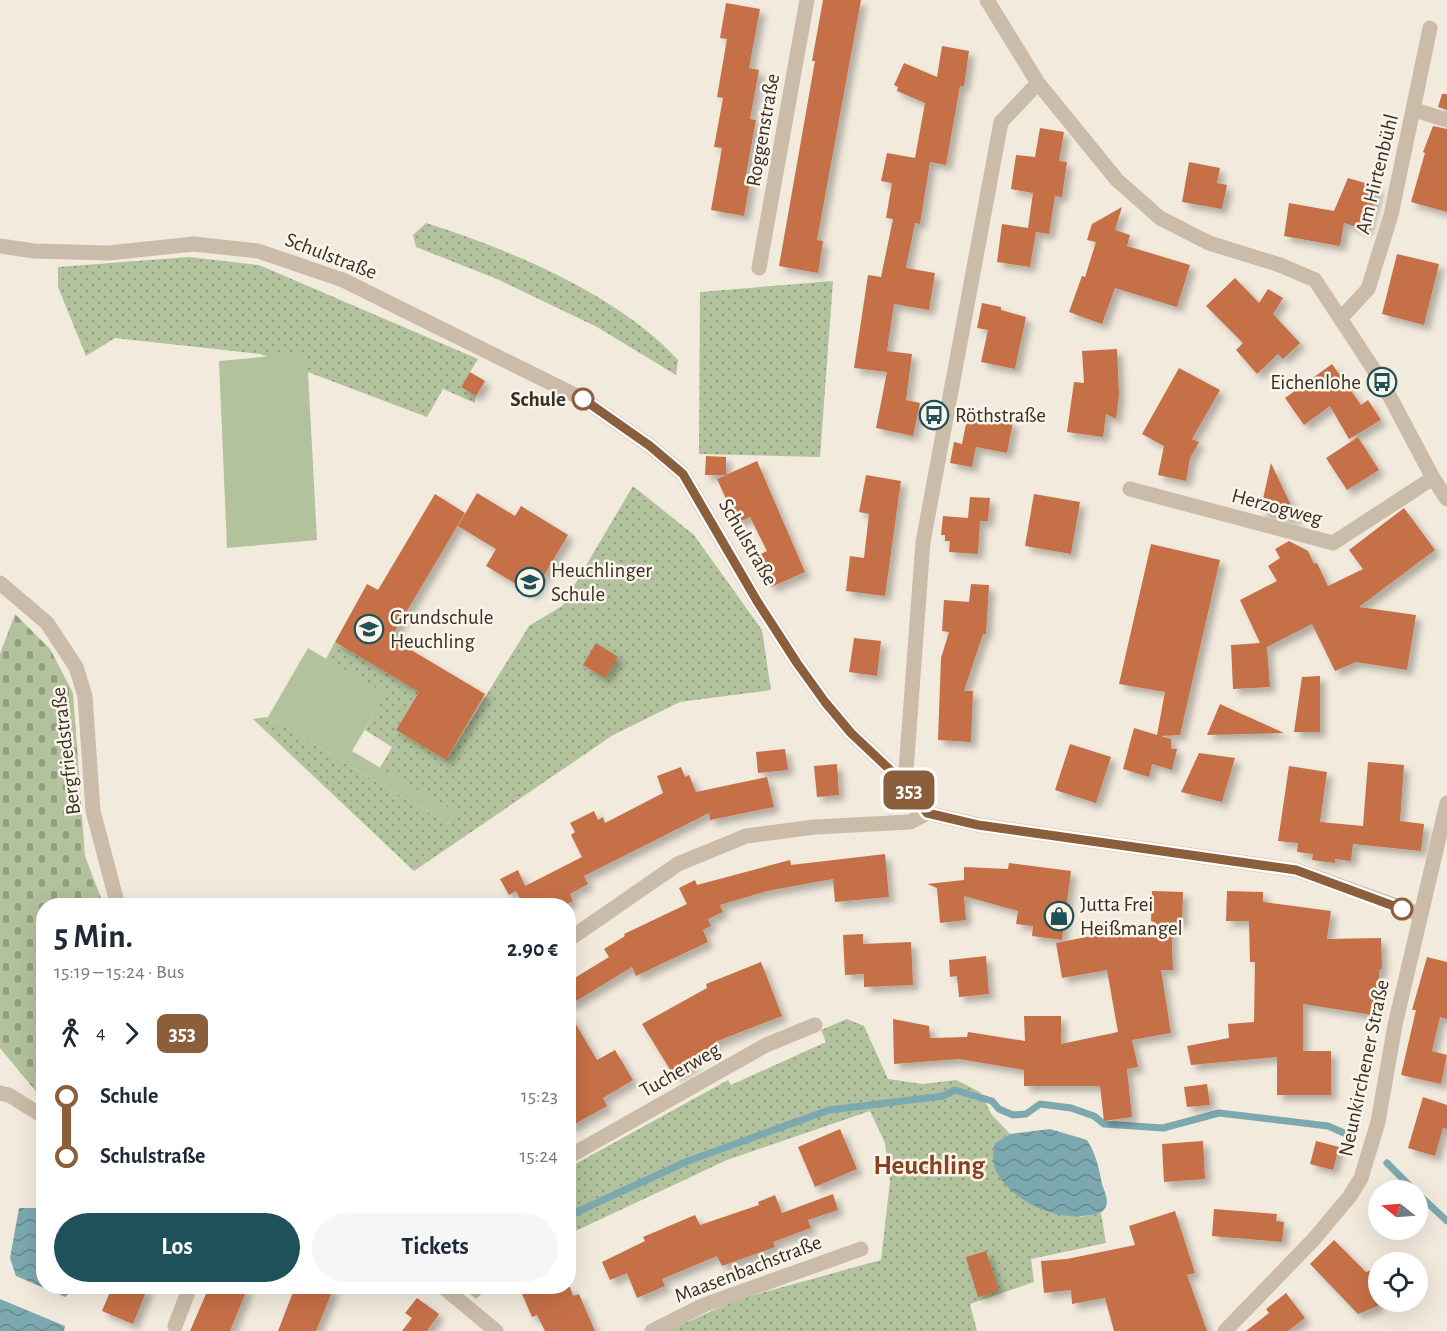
<!DOCTYPE html>
<html lang="de">
<meta charset="utf-8">
<style>
:root{--surface:#fff;--page:#f6f6f7;--text:#1f2937;--muted:#747a83;--accent:#1e5159}
body{margin:0;font-family:"Alegreya Sans",sans-serif;background:var(--page);color:var(--text);height:100vh;display:flex;flex-direction:column;font-size:22px;white-space:nowrap}
*{box-sizing:border-box;margin:0}
p{font-size:20px;color:var(--muted)}
.icon{flex:none;width:33px;height:33px;fill:none;stroke:currentColor;stroke-width:2;stroke-linecap:round;stroke-linejoin:round}
.map{position:relative;flex:1;overflow:hidden}
.panel{position:absolute;left:36px;top:898px;width:540px;height:396px;display:flex;flex-direction:column;background:var(--surface);border-radius:24px;box-shadow:0 6px 24px #0002}
.panel>*{flex:none}
.badge{padding:0 12px;border-radius:9px;font-size:21px;line-height:39px}
.needle{width:39px;rotate:287deg}
.fabs{position:absolute;left:1368px;top:1180px;display:grid;gap:12px}
.fabs a{display:grid;place-items:center;width:60px;height:60px;border-radius:50%;background:var(--surface);box-shadow:0 6px 24px #0002;font-size:30px}
.map>.badge{position:absolute;translate:-50% -50%;box-shadow:0 0 0 3px #fff}
.legs{display:flex;align-items:center;gap:9px;height:66px;padding:0 18px;font-size:20px}
.legs p{margin-inline-start:auto}
.summary{display:flex;align-items:center;justify-content:space-between;height:102px;padding:0 18px}
h1{font-size:33px;font-weight:600;line-height:45px}
.action{display:flex;gap:12px;margin-top:auto;padding:12px 18px}
.action a{flex:1;height:69px;border-radius:36px;background:var(--accent);color:#fff;font-size:24px;font-weight:600;line-height:69px;text-align:center}
.action a+a{background:var(--page);color:var(--text)}
ul{padding:0 18px;list-style:none}
li{display:flex;align-items:center;gap:21px;height:60px;font-size:22px}
li i{display:grid;place-items:center;width:9px;height:100%;margin:0 8px;background:currentColor}
li i::after{content:'';width:15px;height:15px;margin:-8px;border:4px solid;border-radius:50%;background:var(--surface)}
li p{margin-inline-start:auto}
li:first-child i{background:linear-gradient(#0000 50%,currentColor 0)}
li:last-child i{background:linear-gradient(currentColor 50%,#0000 0)}
.map>svg:first-child{display:block}
.grass{fill:url(#grass-dots)}
.cemetery{fill:url(#cemetery-stones)}
.pitch{fill:#b2c29d}
.water{fill:url(#water-waves)}
.lines{fill:none;stroke-linecap:round;stroke-linejoin:round}
.stream{stroke:#7ca9b0;stroke-width:7}
.building{fill:#c67047;filter:url(#shadow)}
.minor{stroke:#cbbba9;stroke-width:15}
.line-1-casing{stroke:#fff;stroke-width:14}
.line-1{stroke:#8b5e3c;stroke-width:9}
.stop-1-dot{fill:#fff;stroke:#8b5e3c;stroke-width:3}
.labels{text-anchor:middle;dominant-baseline:central;stroke-width:5;stroke-linejoin:round;paint-order:stroke}
.street-label{font-size:21px;fill:#382f29;stroke:#faf4e9}
.poi-label{font-size:21px;fill:#382f29;stroke:#faf4e9;text-anchor:start}
.stop-label{font-size:21px;font-weight:bold;fill:#382f29;stroke:#faf4e9;text-anchor:end}
.district-label{font-size:27px;font-weight:bold;fill:#874221;stroke:#faf4e9}
</style>
<div class="map">
<svg width="1447" height="1331" viewBox="0 0 1447 1331">
<defs>
<pattern id="grass-dots" width="8" height="8" patternUnits="userSpaceOnUse" patternTransform="scale(1.5)"><rect width="8" height="8" fill="#b2c29d"/><path d="M2 2h.1M6 6h.1" fill="none" stroke="#929e80" stroke-width="1.8" stroke-linecap="round"/></pattern>
<pattern id="cemetery-stones" width="16" height="16" patternUnits="userSpaceOnUse" patternTransform="scale(1.5)"><rect width="16" height="16" fill="#b2c29d"/><path d="M2 7V4a2 2 0 0 1 4 0v3zM10 15v-3a2 2 0 0 1 4 0v3z" fill="#929e80"/></pattern>
<pattern id="water-waves" width="16" height="10" patternUnits="userSpaceOnUse" patternTransform="scale(1.5)"><rect width="16" height="10" fill="#7ca9b0"/><path d="M0 5q4-4 8 0t8 0" fill="none" stroke="#678a8f"/></pattern>
<filter id="shadow"><feDropShadow dx="5.5" dy="5.5" stdDeviation="3" flood-color="#0004"/></filter>
</defs>
<rect width="100%" height="100%" fill="#f2eadd"/>
<path class="grass" d="M 426,223 C 509,249 619,295 678,360 L 676,375 L 597,327 L 497,279 L 416,247 L 413,235 Z
M 189,257 L 259,265 L 478,359 L 461,387 L 476,396 L 475,403 L 443,389 L 427,417 L 260,354 L 115,338 L 86,356 L 58,287 L 58,267 Z
M 833,281 L 820,457 L 699,454 L 700,292 Z
M 633,486 L 694,535 L 762,630 L 771,690 L 680,702 L 613,735 L 414,871 L 253,719 L 268,717 L 448,824 L 455,812 L 380,768 L 392,747 L 365,730 L 385,694 L 326,659 L 335,642 L 419,692 L 396,730 L 446,760 L 529,626 L 562,606 Z
M 847,1019 L 864,1026 L 888,1079 L 923,1084 L 956,1080 L 980,1092 L 992,1115 L 1010,1134 L 995,1143 L 1081,1217 L 1101,1213 L 1106,1243 L 1031,1259 L 1034,1282 L 970,1304 L 977,1331 L 667,1331 L 739,1299 L 881,1260 L 890,1181 L 885,1143 L 870,1111 L 727,1160 L 569,1234 L 568,1168 L 728,1080 L 731,1085 L 826,1042 L 821,1030 Z
M 461,1287 L 489,1287 L 476,1299 Z"/>
<path class="cemetery" d="M 15,614 L 50,649 L 73,693 L 85,856 L 104,906 L 44,906 L 43,1100 L 0,1048 L 0,654 Z"/>
<path class="pitch" d="M 307,353 L 317,540 L 227,548 L 219,361 Z
M 308,648 L 386,694 L 352,751 L 455,812 L 448,824 L 268,717 Z"/>
<path class="water" d="M 1050,1129 L 1087,1140 C 1096,1154 1099,1168 1102,1184 C 1104,1191 1109,1199 1106,1206 C 1104,1213 1097,1214 1091,1215 C 1058,1222 1012,1202 996,1171 C 992,1162 993,1152 995,1143 L 1010,1134 Z
M 19,1208 L 43,1208 L 44,1287 L 76,1287 L 65,1297 L 16,1276 L 10,1258 Z
M 0,1299 L 65,1326 L 64,1331 L 0,1331 Z"/>
<g class="lines">
<path class="stream" d="M 1387,1163 L 1415,1191
M 1418,1194 L 1447,1221
M 568,1216 L 688,1161 L 829,1110 L 943,1096 L 955,1090 L 992,1101 L 999,1109 L 1013,1115 L 1026,1114 L 1040,1104 L 1071,1108 L 1094,1116 L 1104,1124 L 1163,1128 L 1219,1113 L 1328,1126 L 1351,1136"/>
</g>
<path class="building" d="M 823,0 L 861,0 L 817,240 L 823,241 L 818,273 L 779,266 L 815,61 L 812,61 Z
M 726,3 L 760,9 L 749,68 L 759,70 L 750,119 L 756,120 L 745,180 L 750,181 L 744,216 L 711,210 L 722,148 L 714,147 L 723,98 L 717,97 L 727,39 L 720,38 Z
M 942,46 L 969,51 L 964,86 L 960,86 L 946,165 L 930,162 L 920,224 L 915,223 L 906,268 L 935,273 L 929,310 L 894,304 L 887,351 L 912,354 L 906,400 L 920,403 L 913,436 L 876,428 L 887,372 L 854,368 L 868,275 L 881,277 L 893,219 L 886,218 L 892,183 L 881,181 L 887,153 L 915,158 L 925,103 L 897,91 L 898,87 L 894,85 L 904,63 L 937,77 Z
M 1442,94 L 1447,94 L 1447,110 L 1438,107 Z
M 1433,126 L 1447,129 L 1447,212 L 1411,202 L 1425,153 L 1423,152 Z
M 1040,128 L 1064,132 L 1059,161 L 1067,162 L 1062,197 L 1055,196 L 1049,234 L 1036,232 L 1030,267 L 997,262 L 1002,224 L 1028,228 L 1033,193 L 1011,189 L 1016,155 L 1035,157 Z
M 1189,162 L 1220,168 L 1217,183 L 1227,185 L 1222,209 L 1182,202 Z
M 1348,178 L 1378,187 L 1366,230 L 1344,223 L 1340,246 L 1284,236 L 1289,203 L 1334,211 Z
M 1122,207 L 1115,230 L 1130,235 L 1127,246 L 1190,265 L 1177,307 L 1115,288 L 1102,324 L 1069,312 L 1082,276 L 1085,277 L 1096,242 L 1087,240 L 1092,224 Z
M 1397,254 L 1439,264 L 1424,325 L 1382,314 Z
M 1235,278 L 1259,303 L 1268,289 L 1283,298 L 1273,314 L 1300,343 L 1283,359 L 1278,354 L 1257,374 L 1236,350 L 1243,343 L 1206,306 Z
M 982,303 L 1001,307 L 1001,310 L 1026,317 L 1015,369 L 981,362 L 988,330 L 977,328 Z
M 1117,349 L 1119,395 L 1116,419 L 1106,414 L 1103,437 L 1067,432 L 1074,382 L 1084,383 L 1082,351 Z
M 1332,364 L 1361,405 L 1368,400 L 1381,420 L 1349,439 L 1330,406 L 1304,425 L 1285,398 Z
M 1179,368 L 1220,390 L 1192,439 L 1199,442 L 1190,458 L 1186,481 L 1158,475 L 1164,446 L 1142,434 Z
M 470,372 L 485,381 L 476,396 L 461,387 Z
M 968,414 L 1013,422 L 1007,453 L 976,447 L 972,467 L 950,463 L 954,442 L 962,444 Z
M 1358,437 L 1379,470 L 1347,490 L 1326,458 Z
M 706,456 L 726,457 L 726,475 L 705,475 Z
M 757,461 L 805,572 L 771,587 L 757,556 L 767,551 L 750,517 L 737,523 L 717,479 Z
M 1271,463 L 1298,520 L 1260,512 Z
M 866,475 L 901,481 L 885,596 L 846,591 L 850,556 L 864,558 L 869,514 L 859,512 Z
M 477,493 L 515,516 L 521,506 L 568,535 L 533,594 L 486,566 L 496,549 L 458,526 Z
M 435,494 L 465,513 L 391,638 L 485,694 L 446,760 L 396,730 L 419,692 L 335,642 L 367,584 L 378,590 Z
M 1034,494 L 1080,502 L 1071,554 L 1025,546 Z
M 970,497 L 990,498 L 988,521 L 980,521 L 978,554 L 949,552 L 950,541 L 945,541 L 945,535 L 941,535 L 943,516 L 968,518 Z
M 1404,508 L 1435,550 L 1359,607 L 1416,615 L 1407,670 L 1356,662 L 1335,671 L 1312,624 L 1267,647 L 1270,687 L 1233,689 L 1231,645 L 1260,643 L 1240,600 L 1277,581 L 1268,566 L 1280,558 L 1275,549 L 1289,541 L 1308,551 L 1314,564 L 1317,563 L 1328,586 L 1363,569 L 1349,550 Z
M 1151,544 L 1220,560 L 1180,735 L 1161,736 L 1171,739 L 1171,749 L 1177,749 L 1172,770 L 1152,764 L 1149,777 L 1123,769 L 1134,728 L 1157,735 L 1165,692 L 1119,684 Z
M 971,584 L 989,585 L 986,634 L 983,634 L 964,691 L 973,691 L 971,742 L 938,740 L 941,658 L 949,632 L 942,631 L 944,600 L 969,602 Z
M 854,638 L 881,641 L 877,676 L 849,672 Z
M 596,643 L 618,657 L 605,678 L 583,665 Z
M 1320,676 L 1320,732 L 1294,732 L 1302,677 Z
M 1220,704 L 1235,711 L 1284,733 L 1207,735 Z
M 1070,744 L 1111,757 L 1096,803 L 1055,790 Z
M 785,749 L 788,770 L 758,773 L 756,752 Z
M 1199,753 L 1235,758 L 1222,802 L 1181,792 Z
M 1368,762 L 1404,765 L 1400,821 L 1424,824 L 1421,851 L 1353,844 L 1351,861 L 1335,859 L 1335,863 L 1312,860 L 1313,854 L 1297,852 L 1298,843 L 1278,841 L 1289,766 L 1327,772 L 1320,822 L 1363,826 Z
M 837,764 L 839,795 L 817,797 L 814,766 Z
M 681,767 L 685,777 L 689,775 L 696,792 L 767,777 L 774,807 L 710,820 L 709,813 L 584,876 L 588,884 L 570,894 L 573,901 L 563,906 L 524,906 L 516,891 L 509,895 L 500,879 L 518,870 L 525,886 L 582,857 L 571,835 L 575,832 L 570,823 L 594,811 L 598,820 L 603,817 L 605,823 L 663,793 L 657,776 Z
M 885,854 L 889,897 L 835,902 L 833,879 L 767,891 L 720,905 L 723,912 L 708,919 L 711,926 L 703,930 L 708,942 L 636,976 L 632,967 L 568,1006 L 568,982 L 609,957 L 604,949 L 625,936 L 624,934 L 687,904 L 679,888 L 695,880 L 697,885 L 790,860 L 791,865 Z
M 1009,863 L 1071,871 L 1062,940 L 1032,936 L 1033,926 L 1016,924 L 1018,911 L 964,896 L 966,920 L 940,923 L 937,888 L 927,884 L 964,880 L 964,867 L 1008,869 Z
M 1152,891 L 1183,892 L 1182,922 L 1171,922 L 1173,970 L 1161,970 L 1171,1033 L 1132,1040 L 1138,1067 L 1127,1069 L 1132,1117 L 1104,1121 L 1100,1086 L 1024,1086 L 1024,1070 L 959,1059 L 894,1064 L 893,1019 L 929,1026 L 930,1038 L 967,1037 L 968,1032 L 1025,1041 L 1024,1016 L 1061,1016 L 1061,1044 L 1118,1032 L 1107,970 L 1062,978 L 1056,943 L 1156,923 L 1151,921 Z
M 1227,891 L 1263,892 L 1263,902 L 1331,911 L 1327,939 L 1381,938 L 1382,969 L 1380,969 L 1373,1015 L 1303,1004 L 1303,1051 L 1331,1051 L 1331,1095 L 1277,1095 L 1277,1057 L 1191,1065 L 1187,1046 L 1229,1038 L 1228,1024 L 1254,1022 L 1255,962 L 1250,962 L 1249,921 L 1226,921 Z
M 863,934 L 863,944 L 911,942 L 913,985 L 864,987 L 864,974 L 845,975 L 843,935 Z
M 986,956 L 989,994 L 959,997 L 957,976 L 950,977 L 949,960 Z
M 1427,957 L 1447,962 L 1447,1019 L 1440,1017 L 1432,1051 L 1447,1055 L 1441,1084 L 1401,1075 L 1416,1010 L 1412,1010 Z
M 761,962 L 782,1016 L 715,1042 L 716,1045 L 692,1058 L 695,1064 L 674,1076 L 642,1024 L 707,988 L 706,984 Z
M 568,1011 L 597,1060 L 615,1050 L 633,1080 L 603,1098 L 607,1106 L 568,1128 Z
M 1207,1084 L 1210,1105 L 1187,1107 L 1184,1087 Z
M 1423,1097 L 1447,1105 L 1447,1129 L 1443,1128 L 1435,1156 L 1408,1148 Z
M 840,1129 L 857,1169 L 815,1187 L 798,1147 Z
M 1203,1141 L 1205,1179 L 1164,1182 L 1162,1144 Z
M 1316,1141 L 1339,1147 L 1333,1170 L 1310,1164 Z
M 833,1194 L 838,1210 L 808,1220 L 811,1228 L 773,1242 L 775,1247 L 722,1266 L 717,1256 L 662,1279 L 665,1286 L 637,1298 L 627,1273 L 610,1280 L 602,1262 L 645,1241 L 643,1237 L 695,1215 L 700,1225 L 759,1205 L 758,1202 L 775,1195 L 782,1213 Z
M 1214,1209 L 1277,1214 L 1276,1221 L 1284,1222 L 1282,1242 L 1212,1236 Z
M 1175,1211 L 1195,1273 L 1187,1275 L 1207,1331 L 1114,1331 L 1105,1298 L 1072,1304 L 1071,1290 L 1044,1293 L 1041,1261 L 1067,1259 L 1135,1245 L 1129,1226 Z
M 1334,1240 L 1366,1272 L 1378,1268 L 1378,1306 L 1358,1314 L 1310,1264 Z
M 986,1251 L 999,1291 L 978,1297 L 966,1257 Z
M 112,1287 L 148,1287 L 133,1324 L 102,1311 Z
M 209,1287 L 248,1287 L 230,1331 L 190,1331 Z
M 295,1287 L 334,1287 L 316,1331 L 278,1331 Z
M 519,1287 L 570,1287 L 573,1296 L 579,1294 L 595,1331 L 545,1331 L 537,1315 L 532,1317 Z
M 1286,1293 L 1305,1318 L 1288,1331 L 1246,1331 L 1269,1313 L 1266,1309 Z
M 417,1298 L 439,1314 L 427,1331 L 402,1331 L 412,1318 L 405,1313 Z"/>
<g class="lines">
<path class="minor" d="M 987,0 L 1038,83 L 1117,180 L 1160,218 L 1209,243 L 1280,265 L 1315,280 L 1382,382 L 1433,478 L 1447,499
M 1415,110 L 1447,120
M 0,246 L 34,251 L 108,253 L 194,244 L 258,251 L 343,280 L 583,399 L 650,446 L 683,474 L 757,601 L 797,663 L 825,702 L 851,733 L 905,784 L 927,813 L 979,825 L 1296,870 L 1419,914
M 759,268 L 807,0
M 1341,318 L 1368,289 L 1391,215 L 1430,28
M 1130,489 L 1333,543 L 1433,478
M 0,583 L 47,623 L 76,667 L 85,696 L 93,811 L 118,906
M 905,784 L 923,542 L 1001,122 L 1038,83
M 568,940 L 678,864 L 746,836 L 815,827 L 910,822 L 927,813
M 0,1093 L 9,1095 L 44,1117
M 568,1157 L 766,1045 L 815,1025
M 443,1287 L 496,1331
M 175,1326 L 190,1287
M 652,1331 L 704,1305 L 861,1249
M 1225,1331 L 1314,1239 L 1350,1196 L 1361,1178 L 1378,1122 L 1395,1025 L 1447,803"/>
</g>
<g class="lines">
<g class="line-1-casing">
<path id="line-1" d="M 583,399 L 650,446 L 683,474 L 757,601 L 797,663 L 825,702 L 851,733 L 905,784 L 927,813 L 978,825 L 1296,870 L 1402,909"/>
</g>
<use href="#line-1" class="line-1"/>
</g>
<defs>
<g id="bus-ring" transform="scale(1.5)"><circle r="9.5" fill="#faf4e9" stroke="#1e5159" stroke-width="1.5"/><path d="M-5-6H5V4H4V6H2V4H-2V6H-4V4H-5ZM-3.5-4V0h7V-4ZM-3.5 1.2v1.5H-2V1.2ZM2 1.2v1.5H3.5V1.2Z" fill="#1e5159"/></g>
<g id="school-ring" transform="scale(1.5)"><circle r="9.5" fill="#faf4e9" stroke="#1e5159" stroke-width="1.5"/><path d="M0-5L7-2L0 1L-7-2ZM-4 1L0 2.5L4 1V4Q0 6-4 4Z" fill="#1e5159"/></g>
<g id="shop-ring" transform="scale(1.5)"><circle r="9.5" fill="#faf4e9" stroke="#1e5159" stroke-width="1.5"/><path d="M-5-2.5h2.3a2.7 3.5 0 0 1 5.4 0H5L5.5 6h-11ZM-1.5-2.5h3a1.5 2.3 0 0 0-3 0Z" fill="#1e5159"/></g>
</defs>
<g fill-rule="evenodd">
<use href="#bus-ring" x="1382" y="382"/>
<use href="#bus-ring" x="934" y="415"/>
<use href="#school-ring" x="530" y="582"/>
<use href="#school-ring" x="369" y="629"/>
<use href="#shop-ring" x="1059" y="916"/>
</g>
<g class="stop-1-dot">
<circle cx="583" cy="399" r="10"/>
<circle cx="1402" cy="909" r="10"/>
</g>
<g class="labels">
<g class="street-label">
<text transform="translate(763 130) rotate(-80)">Roggenstraße</text>
<text transform="translate(1377 174) rotate(-76)">Am Hirtenbühl</text>
<text transform="translate(331 256) rotate(21)">Schulstraße</text>
<text transform="translate(1277 507) rotate(15)">Herzogweg</text>
<text transform="translate(748 542) rotate(60)">Schulstraße</text>
<text transform="translate(66 751) rotate(-97)">Bergfriedstraße</text>
<text transform="translate(1364 1068) rotate(-78)">Neunkirchener Straße</text>
<text transform="translate(680 1070) rotate(-30)">Tucherweg</text>
<text transform="translate(748 1269) rotate(-21)">Maasenbachstraße</text>
</g>
<g class="poi-label">
<text x="1361" y="382" text-anchor="end">Eichenlohe</text>
<text x="955" y="415">Röthstraße</text>
<text x="551" y="570">Heuchlinger<tspan x="551" dy="24">Schule</tspan></text>
<text x="390" y="617">Grundschule<tspan x="390" dy="24">Heuchling</tspan></text>
<text x="1080" y="904">Jutta Frei<tspan x="1080" dy="24">Heißmangel</tspan></text>
</g>
<g class="stop-label">
<text x="566" y="399">Schule</text>
</g>
<g class="district-label">
<text x="929" y="1165">Heuchling</text>
</g>
</g>
</svg>
<div class="fabs">
<a><svg class="needle" viewBox="-14 -14 28 28"><path d="M0-13l5 13h-10z" fill="#e53935"/><path d="M0 13l5-13h-10z" fill="#747a83"/></svg></a>
<a><svg class="icon" aria-label="locate" viewBox="0 0 24 24"><circle cx="12" cy="12" r="6"/><path d="M12 2v4M12 18v4M2 12h4M18 12h4"/></svg></a>
</div>
<b class="badge" style="left:909px;top:790px;background:#8b5e3c;color:#fff">353</b>
<section class="panel">
<div class="summary"><div><h1>5 Min.</h1><p>15:19 – 15:24 · Bus</p></div><b>2.90 €</b></div>
<div class="legs"><svg class="icon" aria-label="walk" viewBox="0 0 24 24"><circle cx="13" cy="4" r="2"/><path d="M13 8l-2 6 4 7M11 14l-3 7M7 12l3-4h3l4 4"/></svg>4<svg class="icon" aria-label="forward" viewBox="0 0 24 24"><path d="M9 5l7 7-7 7"/></svg><b class="badge" style="background:#8b5e3c;color:#fff">353</b></div>
<ul>
<li><i style="color:#8b5e3c"></i><b>Schule</b><p>15:23</p></li>
<li><i style="color:#8b5e3c"></i><b>Schulstraße</b><p>15:24</p></li>
</ul>
<div class="action"><a>Los</a><a>Tickets</a></div>
</section>
</div>
